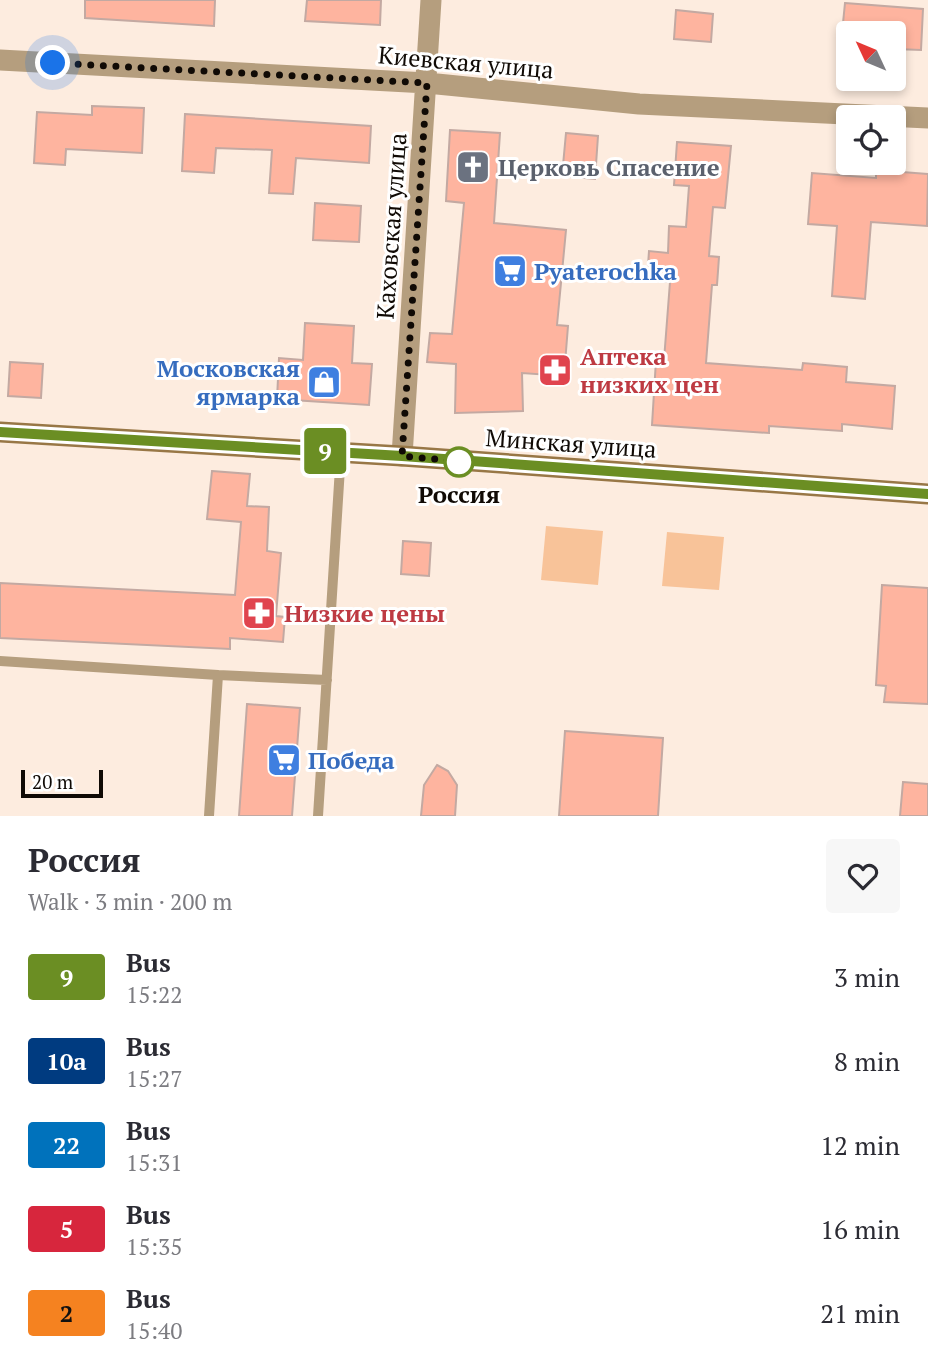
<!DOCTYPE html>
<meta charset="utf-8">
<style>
:root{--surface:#fff;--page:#f7f7f7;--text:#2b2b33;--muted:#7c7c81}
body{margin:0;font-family:"PT Serif",serif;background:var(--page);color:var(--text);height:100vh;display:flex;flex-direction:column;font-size:26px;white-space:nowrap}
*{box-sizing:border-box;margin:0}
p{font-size:23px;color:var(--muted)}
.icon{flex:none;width:38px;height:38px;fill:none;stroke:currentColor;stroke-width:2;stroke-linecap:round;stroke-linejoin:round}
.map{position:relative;height:816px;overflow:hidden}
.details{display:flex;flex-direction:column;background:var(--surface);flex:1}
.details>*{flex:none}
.badge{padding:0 14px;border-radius:5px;font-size:24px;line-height:46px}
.needle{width:46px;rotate:314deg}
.buttons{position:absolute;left:836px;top:21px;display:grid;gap:14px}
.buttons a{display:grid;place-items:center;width:70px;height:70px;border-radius:7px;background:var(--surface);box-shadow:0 4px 10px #0003;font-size:35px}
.scale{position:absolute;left:21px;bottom:18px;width:82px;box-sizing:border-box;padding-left:7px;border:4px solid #100a05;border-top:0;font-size:19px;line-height:24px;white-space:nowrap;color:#100a05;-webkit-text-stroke:5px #fff;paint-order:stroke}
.you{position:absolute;width:35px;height:35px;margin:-18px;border:5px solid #fff;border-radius:50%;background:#1a73e8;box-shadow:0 0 0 10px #1a73e833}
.map>.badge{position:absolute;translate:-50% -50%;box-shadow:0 0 0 4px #fff}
.round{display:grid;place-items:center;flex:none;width:74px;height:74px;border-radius:7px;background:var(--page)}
.head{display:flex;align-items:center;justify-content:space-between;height:119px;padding:0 28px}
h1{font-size:33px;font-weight:700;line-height:52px}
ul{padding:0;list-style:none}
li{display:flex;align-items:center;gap:21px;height:84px;padding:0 28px}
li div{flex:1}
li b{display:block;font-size:26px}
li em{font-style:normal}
li .badge{min-width:77px;font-weight:700;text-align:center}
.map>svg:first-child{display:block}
.green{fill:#f8c399}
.building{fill:#feb49f;stroke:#c3a9a2;stroke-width:2}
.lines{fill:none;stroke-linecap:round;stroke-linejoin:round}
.lane{stroke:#b59e7e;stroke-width:10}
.street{stroke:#b59e7e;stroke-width:21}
.secondary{stroke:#987746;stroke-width:21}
.line-casing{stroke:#fff;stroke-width:16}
.line{stroke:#6b8e23;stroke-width:10}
.walk{stroke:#100a05;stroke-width:7;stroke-dasharray:0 12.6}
.stop-dot{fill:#fff;stroke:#6b8e23;stroke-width:3.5}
.labels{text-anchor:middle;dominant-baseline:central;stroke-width:6;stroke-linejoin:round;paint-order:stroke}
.street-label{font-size:24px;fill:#100a05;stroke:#fff}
.worship-label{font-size:24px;font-weight:bold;fill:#5b616d;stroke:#fff;text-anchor:start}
.shop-label{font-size:24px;font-weight:bold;fill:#366cbe;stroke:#fff;text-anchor:start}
.health-label{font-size:24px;font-weight:bold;fill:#be3a42;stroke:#fff;text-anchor:start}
.stop-label{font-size:24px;font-weight:bold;fill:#100a05;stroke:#fff}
</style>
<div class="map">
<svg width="928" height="816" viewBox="0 0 928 816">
<rect width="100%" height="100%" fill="#fdecdf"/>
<path class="green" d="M 546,526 L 603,531 L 598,585 L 541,580 Z
M 667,532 L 724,537 L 719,590 L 662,586 Z"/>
<path class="building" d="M 85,0 L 215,0 L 214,26 L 85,18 Z
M 307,0 L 381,0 L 380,25 L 305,21 Z
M 845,3 L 923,9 L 921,50 L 895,49 L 895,33 L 842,33 Z
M 676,10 L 713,14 L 711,42 L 674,39 Z
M 92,106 L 144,108 L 142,153 L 66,149 L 65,165 L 34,163 L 37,112 L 92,115 Z
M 185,114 L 371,126 L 369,163 L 296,158 L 293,194 L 269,193 L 272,150 L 216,148 L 214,173 L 182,171 Z
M 450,130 L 500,133 L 494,223 L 566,230 L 557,325 L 568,326 L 564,376 L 522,373 L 523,411 L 455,413 L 456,364 L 427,362 L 430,333 L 452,334 L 464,203 L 446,201 Z
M 566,133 L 598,136 L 595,179 L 562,176 Z
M 677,142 L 731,146 L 725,208 L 713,207 L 709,256 L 719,257 L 717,285 L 712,285 L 706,363 L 802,370 L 803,363 L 847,367 L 846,382 L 895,386 L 892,429 L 842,424 L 842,431 L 769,426 L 769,433 L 652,425 L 656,360 L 664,360 L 670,282 L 647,280 L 649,251 L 668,253 L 669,226 L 686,227 L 689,186 L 674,185 Z
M 876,170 L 928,174 L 927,226 L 871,222 L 865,299 L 832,296 L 837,226 L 808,224 L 812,173 L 876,178 Z
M 315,203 L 361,206 L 359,242 L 313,240 Z
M 305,323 L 354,326 L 352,363 L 372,364 L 369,405 L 277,399 L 279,358 L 303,360 Z
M 10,362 L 43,364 L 41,398 L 8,396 Z
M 212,471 L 250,474 L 247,506 L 269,507 L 267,551 L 281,553 L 276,616 L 285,617 L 283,642 L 230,638 L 230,649 L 0,638 L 0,583 L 235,595 L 241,522 L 207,519 Z
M 403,541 L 431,543 L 429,576 L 401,574 Z
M 882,585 L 928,588 L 928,704 L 884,702 L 886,686 L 876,685 Z
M 247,704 L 300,708 L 292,816 L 239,816 Z
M 565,731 L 663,738 L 658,816 L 559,816 Z
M 437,765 L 448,771 L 457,785 L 455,816 L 421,816 L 424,785 Z
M 903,782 L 928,784 L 928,816 L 900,816 Z"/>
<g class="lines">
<path class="lane" d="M 0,661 L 218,675
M 209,816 L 218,675 L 327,680
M 318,816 L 341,452"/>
<path class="street" d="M 0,60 L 427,83 L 639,104 L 928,118
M 402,456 L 431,0"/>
<path class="secondary" d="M 0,432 L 402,456 L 928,494"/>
</g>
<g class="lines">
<g class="line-casing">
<path id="line" d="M 0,432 L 402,456 L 928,494"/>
</g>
<use href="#line" class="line"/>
<path class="walk" d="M 53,63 L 427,83 L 402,456 L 465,462 L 459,462"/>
</g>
<defs>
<g id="church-square" transform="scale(1.75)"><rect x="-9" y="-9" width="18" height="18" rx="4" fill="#6b7280" stroke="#fff"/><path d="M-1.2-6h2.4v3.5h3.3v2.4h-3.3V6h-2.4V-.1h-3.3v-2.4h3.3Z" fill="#fff"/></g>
<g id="supermarket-square" transform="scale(1.75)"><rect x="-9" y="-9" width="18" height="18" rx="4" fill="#3f7fe0" stroke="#fff"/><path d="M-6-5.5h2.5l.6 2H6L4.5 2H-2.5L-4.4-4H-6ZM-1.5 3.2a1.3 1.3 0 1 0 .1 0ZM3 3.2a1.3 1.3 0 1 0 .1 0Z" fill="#fff"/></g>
<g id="pharmacy-square" transform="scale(1.75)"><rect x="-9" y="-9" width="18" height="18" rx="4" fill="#e0444e" stroke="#fff"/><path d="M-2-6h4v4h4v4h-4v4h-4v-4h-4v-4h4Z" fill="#fff"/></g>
<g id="shop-square" transform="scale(1.75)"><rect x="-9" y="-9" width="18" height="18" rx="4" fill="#3f7fe0" stroke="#fff"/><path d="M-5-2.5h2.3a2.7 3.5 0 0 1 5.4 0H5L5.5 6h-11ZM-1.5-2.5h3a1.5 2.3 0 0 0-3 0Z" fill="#fff"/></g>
</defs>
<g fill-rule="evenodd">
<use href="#church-square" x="473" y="167"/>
<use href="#supermarket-square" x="510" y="271"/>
<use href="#pharmacy-square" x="555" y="370"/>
<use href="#shop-square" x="324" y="382"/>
<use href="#pharmacy-square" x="259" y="613"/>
<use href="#supermarket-square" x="284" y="760"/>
</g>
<circle class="stop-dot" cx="459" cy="462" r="14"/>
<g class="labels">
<g class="street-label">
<text transform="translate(466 62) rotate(5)">Киевская улица</text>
<text transform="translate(391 226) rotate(-86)">Каховская улица</text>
<text transform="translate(571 443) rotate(4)">Минская улица</text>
</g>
<g class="worship-label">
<text x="498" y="167">Церковь Спасение</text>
</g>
<g class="shop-label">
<text x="534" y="271">Pyaterochka</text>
<text x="300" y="368" text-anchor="end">Московская<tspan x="300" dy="28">ярмарка</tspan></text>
<text x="308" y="760">Победа</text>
</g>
<g class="health-label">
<text x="580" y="356">Аптека<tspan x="580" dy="28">низких цен</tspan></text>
<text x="284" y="613">Низкие цены</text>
</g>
<g class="stop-label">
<text x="459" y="494">Россия</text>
</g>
</g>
</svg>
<div class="buttons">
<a><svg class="needle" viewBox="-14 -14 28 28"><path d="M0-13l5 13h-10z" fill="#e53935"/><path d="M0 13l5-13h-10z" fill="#7c7c81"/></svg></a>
<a><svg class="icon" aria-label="locate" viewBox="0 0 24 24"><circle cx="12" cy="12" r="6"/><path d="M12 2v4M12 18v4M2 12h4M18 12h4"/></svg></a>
</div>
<div class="scale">20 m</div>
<div class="you" style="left:53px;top:63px"></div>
<b class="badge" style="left:325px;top:451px;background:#6b8e23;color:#fff">9</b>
</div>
<section class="details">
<div class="head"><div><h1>Россия</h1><p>Walk · 3 min · 200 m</p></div><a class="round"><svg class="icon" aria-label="heart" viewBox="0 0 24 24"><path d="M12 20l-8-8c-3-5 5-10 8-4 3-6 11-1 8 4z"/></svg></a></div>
<ul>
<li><span class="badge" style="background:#6b8e23;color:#fff">9</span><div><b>Bus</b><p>15:22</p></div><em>3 min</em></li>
<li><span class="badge" style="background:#003b80;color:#fff">10а</span><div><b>Bus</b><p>15:27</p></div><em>8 min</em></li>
<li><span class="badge" style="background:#0072bc;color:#fff">22</span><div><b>Bus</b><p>15:31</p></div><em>12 min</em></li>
<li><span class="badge" style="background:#d7263d;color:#fff">5</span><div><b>Bus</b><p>15:35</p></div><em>16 min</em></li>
<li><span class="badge" style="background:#f58220;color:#111">2</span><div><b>Bus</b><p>15:40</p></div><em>21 min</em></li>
</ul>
</section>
